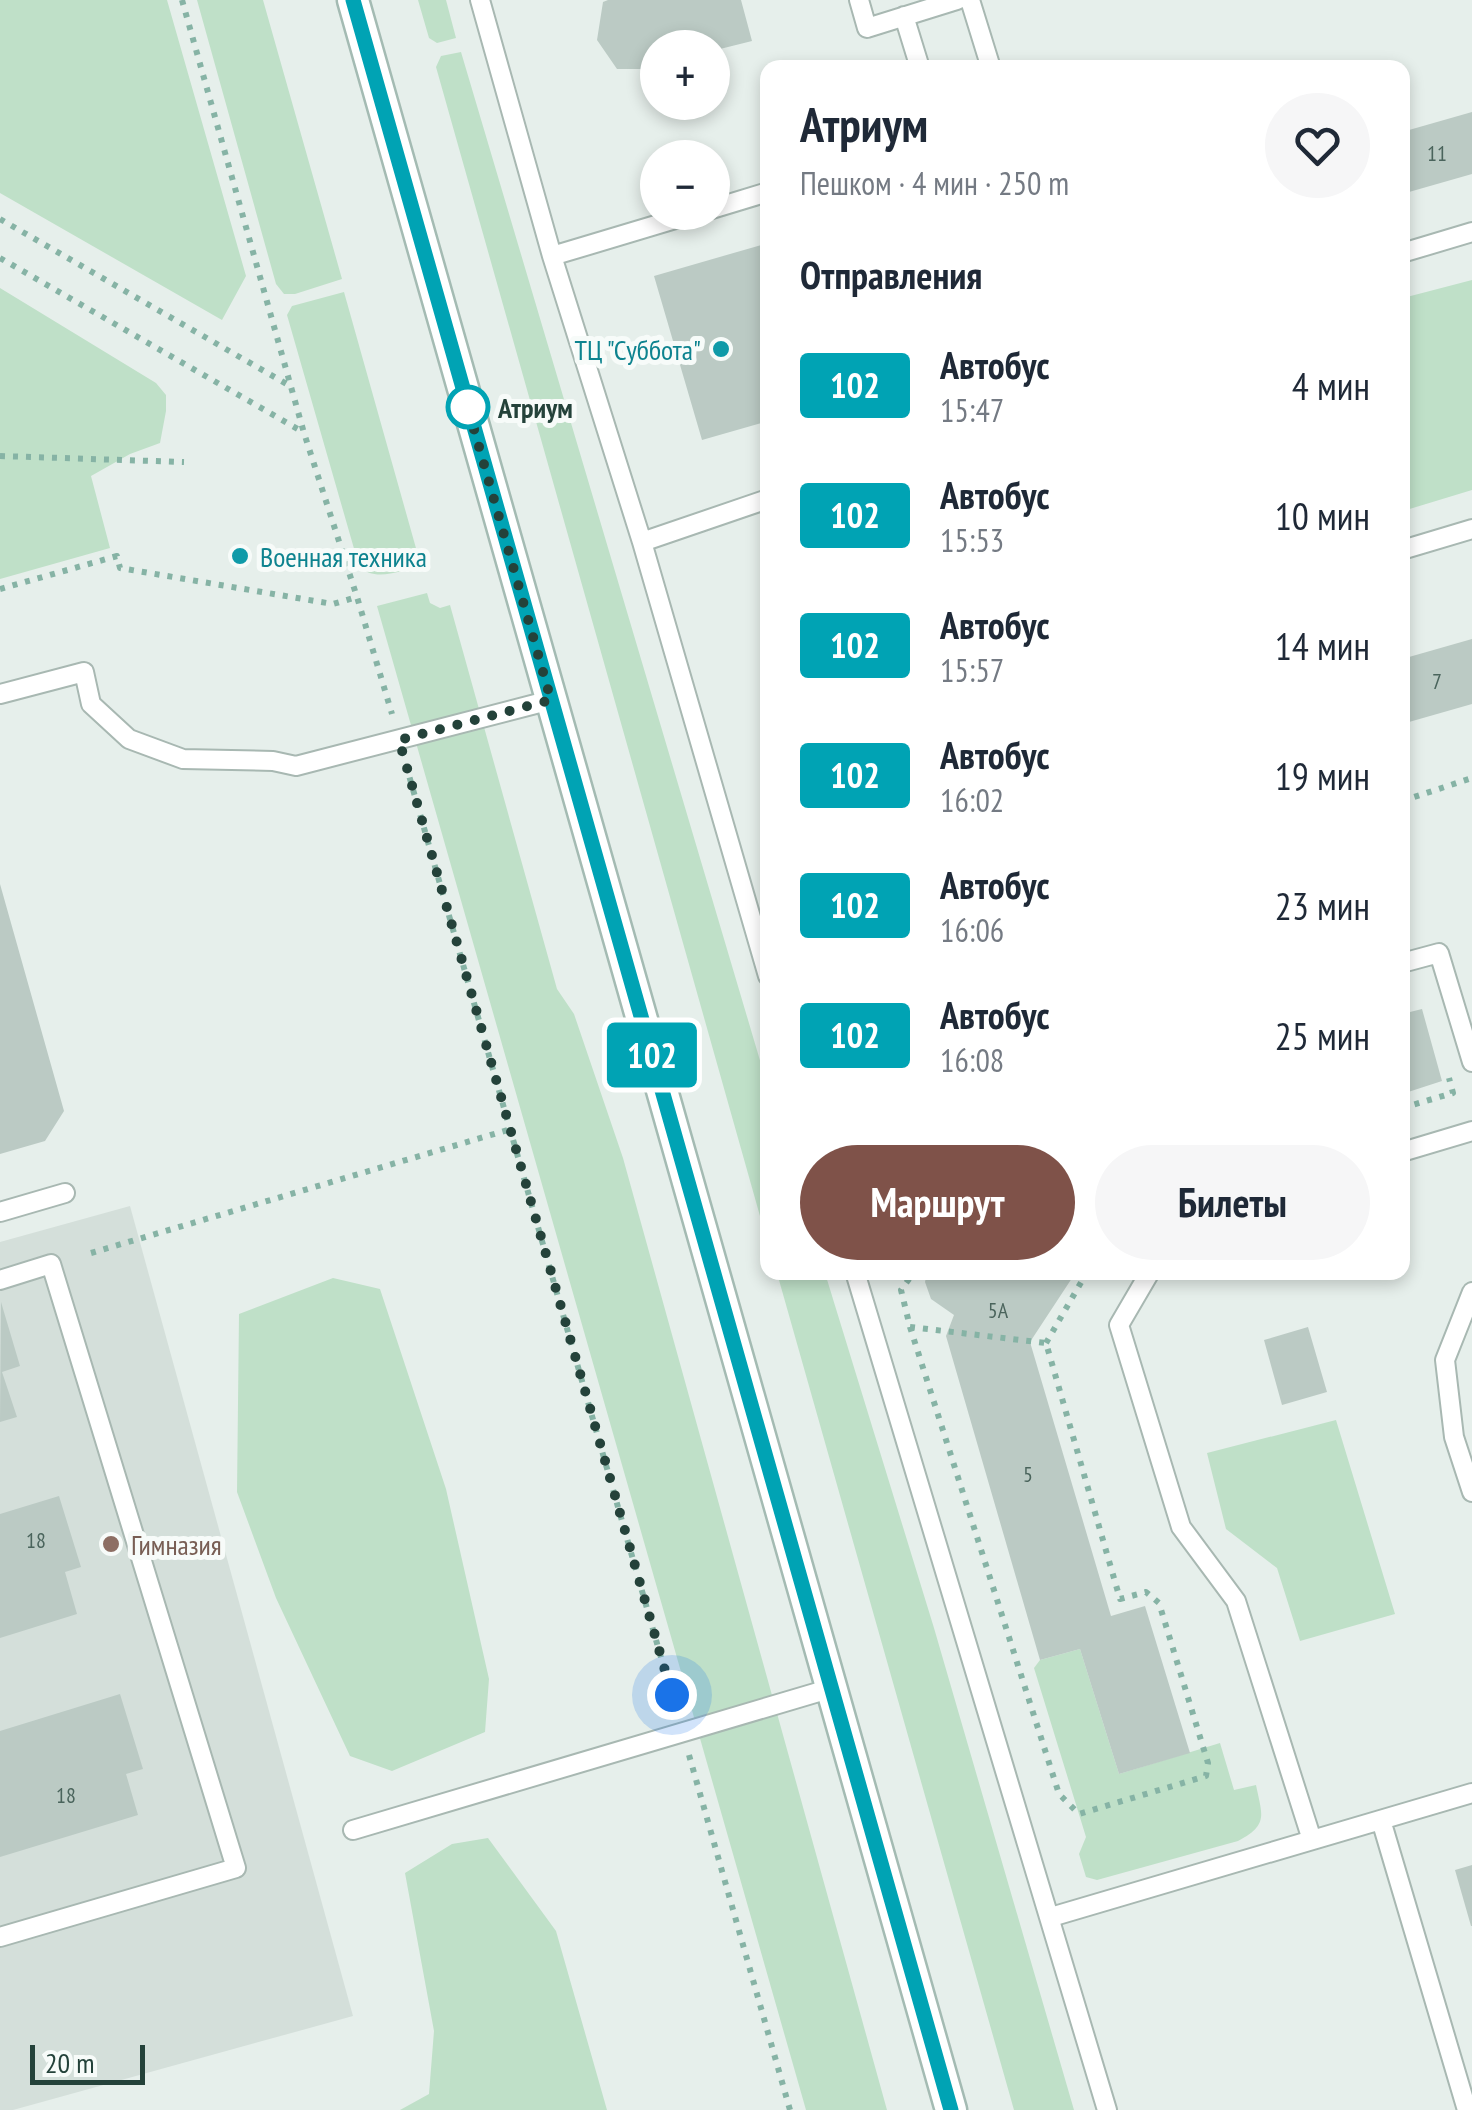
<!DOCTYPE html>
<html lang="ru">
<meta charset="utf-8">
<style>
:root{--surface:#fff;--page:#f6f6f7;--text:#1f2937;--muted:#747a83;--accent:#7f5249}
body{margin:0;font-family:"PT Sans Narrow",sans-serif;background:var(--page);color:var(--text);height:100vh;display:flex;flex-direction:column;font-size:38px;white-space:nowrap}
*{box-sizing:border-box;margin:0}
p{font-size:32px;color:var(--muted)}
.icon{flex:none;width:55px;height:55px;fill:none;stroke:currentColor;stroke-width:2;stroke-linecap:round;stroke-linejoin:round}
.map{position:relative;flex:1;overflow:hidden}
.panel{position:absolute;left:760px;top:60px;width:650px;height:1220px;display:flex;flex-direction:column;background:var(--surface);border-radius:20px;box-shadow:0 5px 15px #0003}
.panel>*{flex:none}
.badge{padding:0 20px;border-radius:8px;font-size:35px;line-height:65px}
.controls{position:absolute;left:640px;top:30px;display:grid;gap:20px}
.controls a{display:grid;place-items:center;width:90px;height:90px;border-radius:50%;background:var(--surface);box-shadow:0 5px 15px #0003;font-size:50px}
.scale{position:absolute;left:30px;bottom:25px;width:115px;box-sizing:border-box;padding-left:10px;border:5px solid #24423a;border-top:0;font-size:28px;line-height:35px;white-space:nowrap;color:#24423a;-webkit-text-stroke:8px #f7fbf9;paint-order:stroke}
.you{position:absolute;width:50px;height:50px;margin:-25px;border:8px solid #fff;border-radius:50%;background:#1a73e8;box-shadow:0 0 0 15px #1a73e833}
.map>.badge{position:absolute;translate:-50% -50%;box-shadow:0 0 0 5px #fff}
h2{padding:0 40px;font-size:38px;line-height:90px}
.round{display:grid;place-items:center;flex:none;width:105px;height:105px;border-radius:52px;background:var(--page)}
.headline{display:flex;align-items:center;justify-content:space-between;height:170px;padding:0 40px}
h1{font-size:48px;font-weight:800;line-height:75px}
.primary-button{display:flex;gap:20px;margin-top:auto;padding:20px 40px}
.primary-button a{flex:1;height:115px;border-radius:60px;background:var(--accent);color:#fff;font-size:40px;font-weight:800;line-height:115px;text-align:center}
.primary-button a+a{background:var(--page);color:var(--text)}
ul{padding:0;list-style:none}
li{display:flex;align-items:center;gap:30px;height:130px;padding:0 40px}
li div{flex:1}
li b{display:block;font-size:38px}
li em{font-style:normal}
li .badge{min-width:110px;font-weight:700;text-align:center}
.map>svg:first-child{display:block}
.built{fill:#d4dfda}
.green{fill:#bfe0c8}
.building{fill:#bbcac4}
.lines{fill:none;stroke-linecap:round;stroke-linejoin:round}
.lane-casing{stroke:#a8b8b2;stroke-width:22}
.secondary-casing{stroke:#a4bbb3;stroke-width:35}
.path{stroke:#86b3a5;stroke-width:6;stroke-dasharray:5 8;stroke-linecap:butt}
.lane{stroke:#fff;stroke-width:18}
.secondary{stroke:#fff;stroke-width:30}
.line-casing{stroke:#fff;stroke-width:22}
.line{stroke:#00a3b4;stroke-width:15}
.walk{stroke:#24423a;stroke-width:10;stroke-dasharray:0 18}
.culture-dot{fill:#0f9aa8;stroke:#f7fbf9;stroke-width:4}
.stop-dot{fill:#fff;stroke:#00a3b4;stroke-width:5}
.education-dot{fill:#8d6e63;stroke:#f7fbf9;stroke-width:4}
.labels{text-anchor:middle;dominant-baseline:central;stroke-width:10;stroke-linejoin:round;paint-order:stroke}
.number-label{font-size:22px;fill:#4a645c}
.culture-label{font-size:28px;fill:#0d838f;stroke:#f7fbf9;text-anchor:end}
.stop-label{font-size:28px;font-weight:bold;fill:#24423a;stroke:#f7fbf9;text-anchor:start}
.education-label{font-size:28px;fill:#785e54;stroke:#f7fbf9;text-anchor:start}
</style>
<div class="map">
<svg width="1472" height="2110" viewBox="0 0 1472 2110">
<rect width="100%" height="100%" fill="#e6efeb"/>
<path class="built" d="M 130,1206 L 353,2016 L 13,2110 L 0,2110 L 0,1242 Z"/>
<path class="green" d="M 0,0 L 167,0 L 246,276 L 222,320 L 0,193 Z
M 197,0 L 263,0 L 342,279 L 295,294 L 284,294 L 276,284 Z
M 418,0 L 446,0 L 456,38 L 437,43 L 429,38 Z
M 461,52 L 767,1084 L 767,1241 L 436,67 L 441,56 Z
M 1472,280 L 1472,490 L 1403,511 L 1403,298 Z
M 0,288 L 156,383 L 166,395 L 166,411 L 160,443 L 130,454 L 91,476 L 110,548 L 0,579 Z
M 344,292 L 421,566 C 401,570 375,583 359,566 L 287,315 L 292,306 Z
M 427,593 L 430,603 L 440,608 L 450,605 L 557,989 L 574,1014 L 623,1158 L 887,2110 L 806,2110 L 377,606 Z
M 777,1273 L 825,1273 L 934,1628 L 1074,2110 L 1014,2110 Z
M 333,1278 L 380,1289 L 446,1489 L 489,1679 L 485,1732 L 392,1771 L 350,1756 L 276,1598 L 237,1492 L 239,1314 Z
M 1336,1420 L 1395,1614 L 1300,1641 L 1277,1568 L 1226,1529 L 1207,1453 Z
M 1080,1649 L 1119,1774 L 1220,1743 L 1234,1790 L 1256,1785 C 1262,1815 1269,1825 1238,1841 L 1097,1880 L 1086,1877 L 1079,1854 L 1086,1837 L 1034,1668 L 1040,1660 Z
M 488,1838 L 556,1931 L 607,2110 L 400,2110 L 429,2094 L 434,2031 L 405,1873 L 452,1844 Z"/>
<path class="building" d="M 608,0 L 741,0 L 752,41 L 712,51 L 712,48 L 658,48 L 658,66 L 648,69 L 617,69 L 597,40 L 603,2 Z
M 1472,112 L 1472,174 L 1402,194 L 1402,132 Z
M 768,243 L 768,421 L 702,440 L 654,276 Z
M 1472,639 L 1472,704 L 1402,724 L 1402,659 Z
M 0,884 L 64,1111 L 45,1141 L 0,1154 Z
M 1422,1009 L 1442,1081 L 1402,1094 L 1402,1014 Z
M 927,1272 L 1076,1272 L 1030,1342 L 1111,1616 L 1145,1606 L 1190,1753 L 1119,1774 L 1080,1649 L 1040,1660 L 946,1336 L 954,1315 L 931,1299 L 925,1282 Z
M 1,1302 L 20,1366 L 2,1372 L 17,1417 L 0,1422 Z
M 1308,1327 L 1327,1392 L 1282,1405 L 1264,1340 Z
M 59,1496 L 81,1567 L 65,1572 L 77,1614 L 0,1638 L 0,1514 Z
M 120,1694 L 143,1769 L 126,1774 L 138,1815 L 0,1857 L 0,1731 Z
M 1472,1865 L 1472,1926 L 1471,1926 L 1455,1870 Z"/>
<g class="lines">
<g class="lane-casing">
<path id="lane" d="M 480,0 L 552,256 L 642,542 L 768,976
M 859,0 L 867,28 L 957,0
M 970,0 L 991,68
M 904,16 L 920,68
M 712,209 L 768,192
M 1402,253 L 1472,232
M 552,256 L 699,212
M 642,542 L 768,499
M 1402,550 L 1472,529
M 0,694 L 84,672 L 91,704 L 129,739 L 183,759 L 273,761 L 296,766 L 551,700
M 1402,963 L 1439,953 L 1472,1062
M 1402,1152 L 1472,1131
M 0,1212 L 65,1193
M 855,1272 L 1107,2110
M 1150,1272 L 1119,1325 L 1181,1527 L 1236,1601 L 1312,1840
M 0,1280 L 51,1264 L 236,1868 L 0,1937
M 1472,1292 L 1445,1360 L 1454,1437 L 1472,1492
M 1381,1820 L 1467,2110
M 353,1830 L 832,1688
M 1051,1917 L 1472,1793"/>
</g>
<g class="secondary-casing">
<path id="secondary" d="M 353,0 L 951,2110"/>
</g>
<path class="path" d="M 182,0 L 304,433 L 357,597 L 392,714
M 0,219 L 290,386
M 0,258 L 303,432
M 0,456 L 184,462
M 0,589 L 117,556 L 120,568 L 333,604 L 357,597
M 406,765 L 676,1710
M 1402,801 L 1472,778
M 1402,1108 L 1453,1093 L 1449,1078
M 91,1253 L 511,1129
M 910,1327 L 1046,1343 L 1120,1599 L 1146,1592 L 1159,1603 L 1208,1763 L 1206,1776 L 1079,1814 L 1059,1794 L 910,1327 L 901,1290 L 914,1272
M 1046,1343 L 1087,1272
M 689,1755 L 790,2110"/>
<use href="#lane" class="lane"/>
<use href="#secondary" class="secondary"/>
</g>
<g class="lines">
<g class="line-casing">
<path id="line" d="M 353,0 L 951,2110"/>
</g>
<use href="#line" class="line"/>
<path class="walk" d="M 468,407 L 466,401 L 551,700 L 399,740 L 672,1695"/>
</g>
<g class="culture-dot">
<circle cx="721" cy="349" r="10"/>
<circle cx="240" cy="556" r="10"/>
</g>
<circle class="stop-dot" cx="468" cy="407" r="20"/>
<circle class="education-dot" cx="111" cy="1544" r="10"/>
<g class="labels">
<g class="number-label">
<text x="1437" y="153">11</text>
<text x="1437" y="681">7</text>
<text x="998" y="1310">5А</text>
<text x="1028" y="1474">5</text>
<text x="36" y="1540">18</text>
<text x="66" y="1795">18</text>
</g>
<g class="culture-label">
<text x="701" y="349">ТЦ "Суббота"</text>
<text x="260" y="556" text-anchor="start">Военная техника</text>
</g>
<g class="stop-label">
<text x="498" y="407">Атриум</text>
</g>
<g class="education-label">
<text x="131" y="1544">Гимназия</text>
</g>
</g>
</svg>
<div class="controls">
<a>+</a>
<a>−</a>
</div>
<div class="scale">20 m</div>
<div class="you" style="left:672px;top:1695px"></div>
<b class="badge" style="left:652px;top:1055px;background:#00a3b4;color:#fff">102</b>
<section class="panel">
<div class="headline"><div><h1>Атриум</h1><p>Пешком · 4 мин · 250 m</p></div><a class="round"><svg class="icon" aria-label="heart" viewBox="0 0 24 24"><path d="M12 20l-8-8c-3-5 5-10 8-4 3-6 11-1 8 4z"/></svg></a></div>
<h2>Отправления</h2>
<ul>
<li><span class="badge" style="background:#00a3b4;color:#fff">102</span><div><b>Автобус</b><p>15:47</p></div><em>4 мин</em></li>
<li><span class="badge" style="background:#00a3b4;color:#fff">102</span><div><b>Автобус</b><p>15:53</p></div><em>10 мин</em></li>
<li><span class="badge" style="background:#00a3b4;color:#fff">102</span><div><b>Автобус</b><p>15:57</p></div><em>14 мин</em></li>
<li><span class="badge" style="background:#00a3b4;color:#fff">102</span><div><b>Автобус</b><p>16:02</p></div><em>19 мин</em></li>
<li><span class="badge" style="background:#00a3b4;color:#fff">102</span><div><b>Автобус</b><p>16:06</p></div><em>23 мин</em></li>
<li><span class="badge" style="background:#00a3b4;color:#fff">102</span><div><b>Автобус</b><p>16:08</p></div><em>25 мин</em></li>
</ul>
<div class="primary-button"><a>Маршрут</a><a>Билеты</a></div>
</section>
</div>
